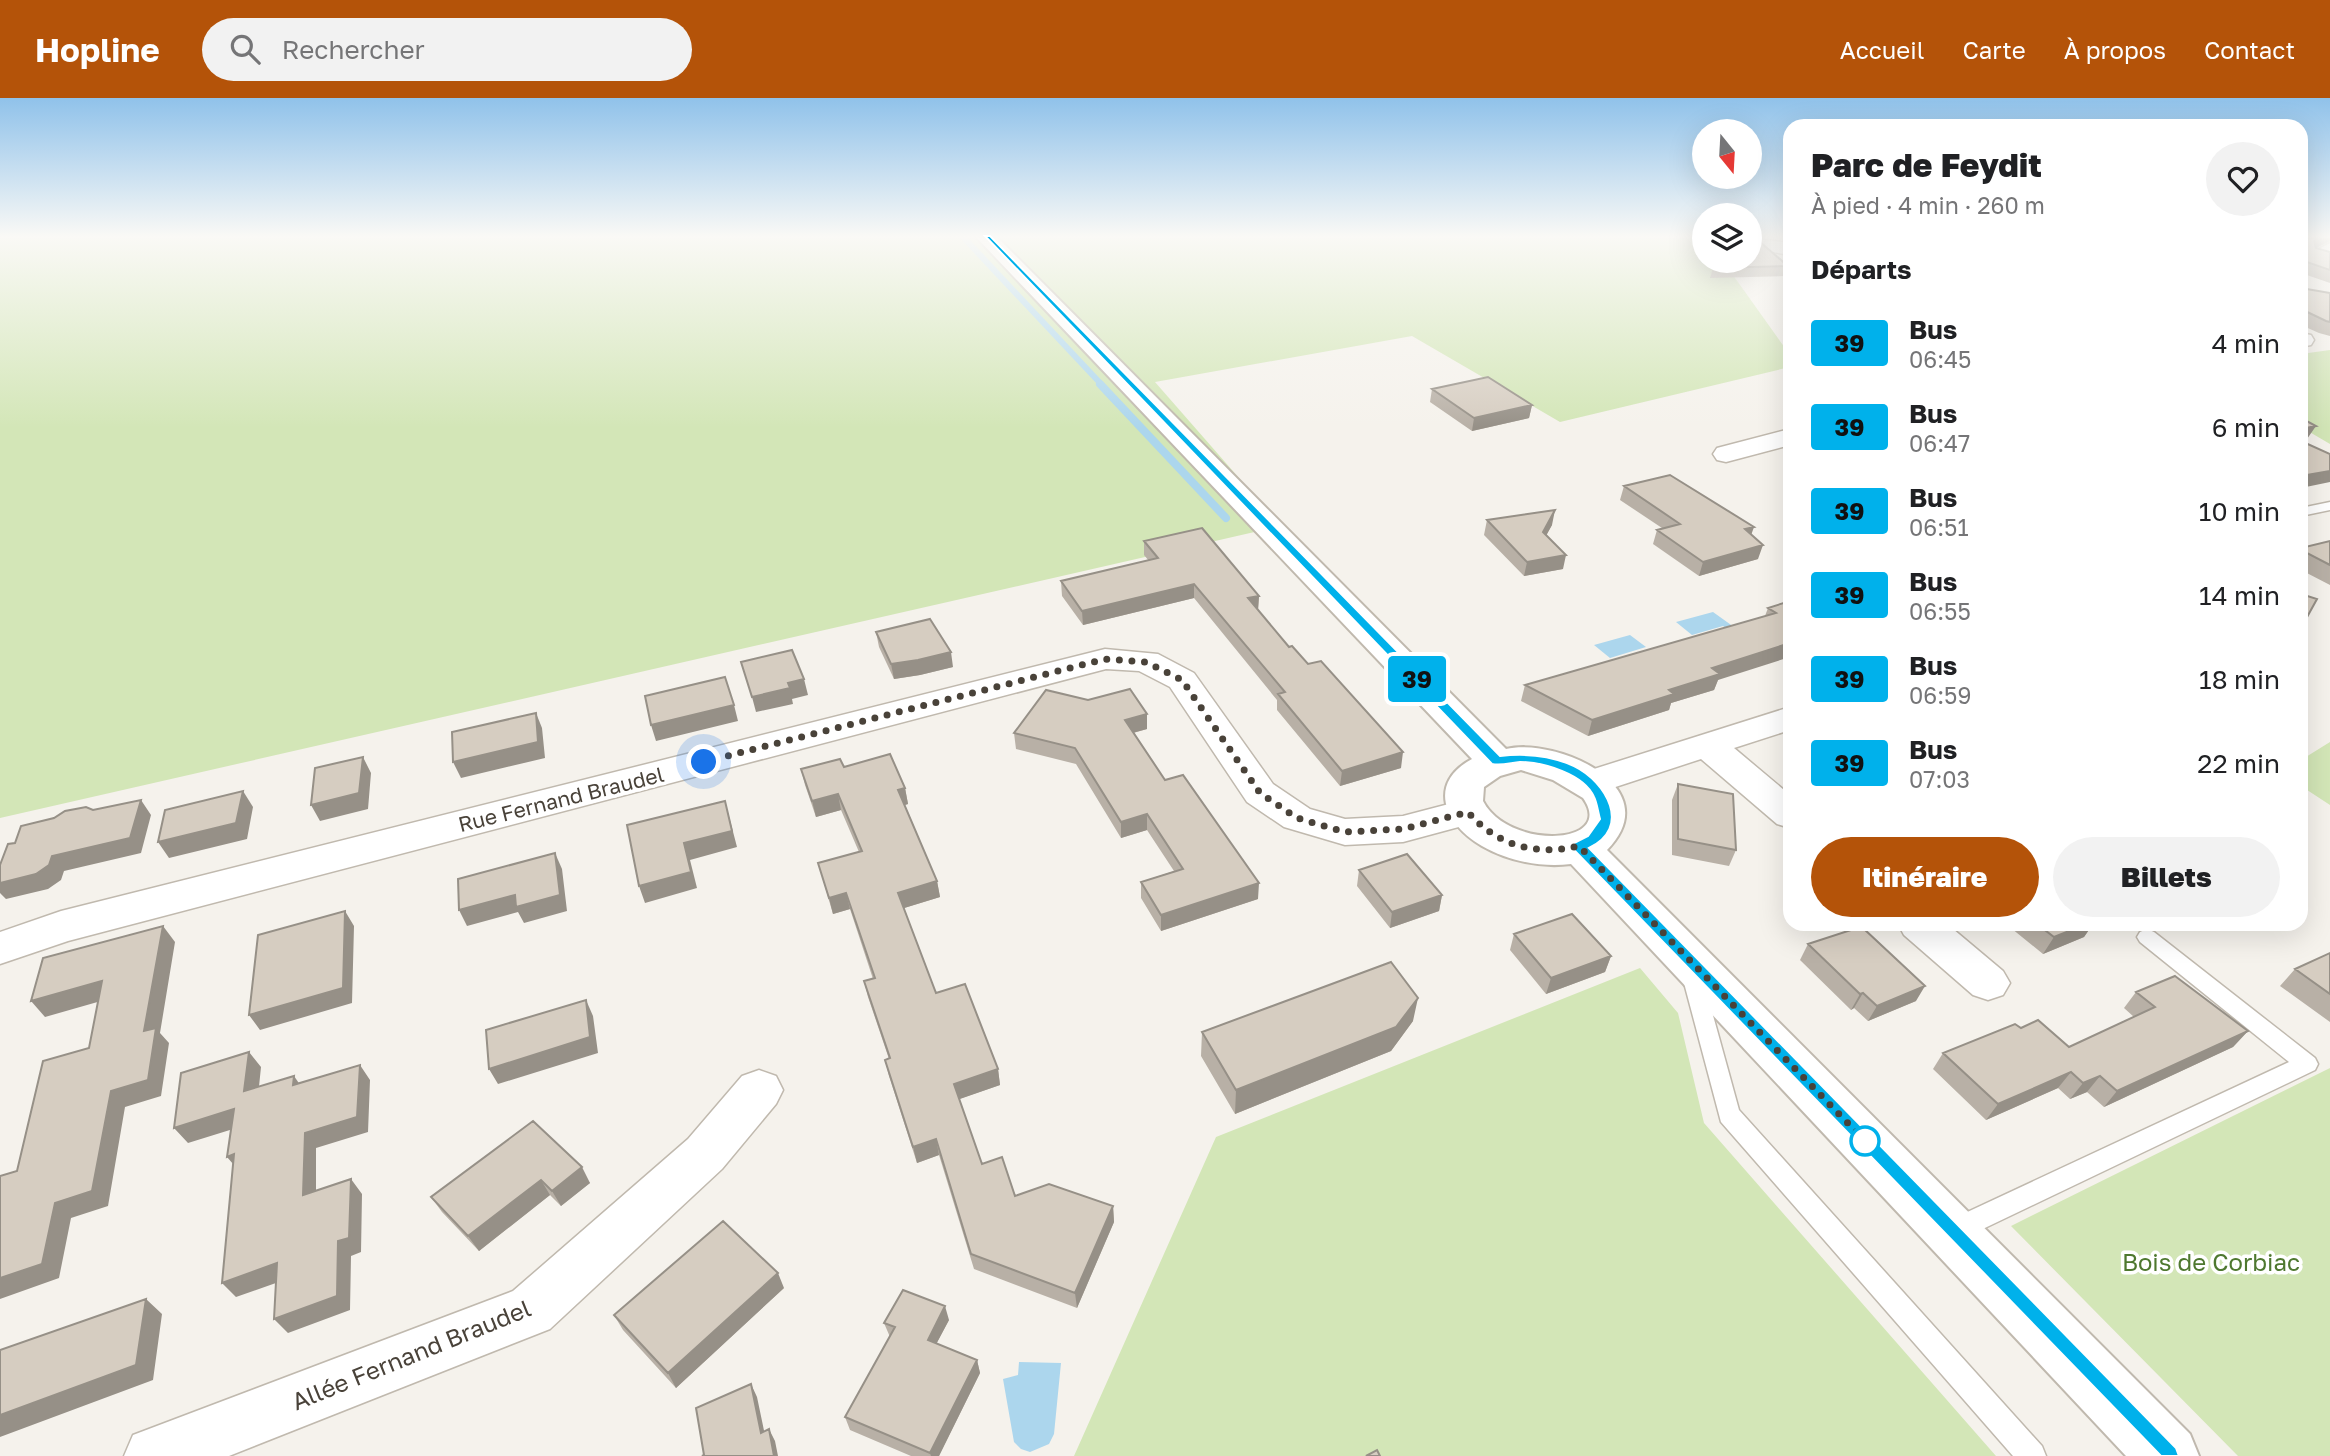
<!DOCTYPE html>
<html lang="fr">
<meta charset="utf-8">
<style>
:root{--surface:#fff;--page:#f2f2f2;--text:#202124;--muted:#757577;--accent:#b45309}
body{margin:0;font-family:"Golos Text",sans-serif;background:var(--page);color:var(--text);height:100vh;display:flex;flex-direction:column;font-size:26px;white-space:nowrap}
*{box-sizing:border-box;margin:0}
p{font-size:23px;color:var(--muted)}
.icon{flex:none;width:38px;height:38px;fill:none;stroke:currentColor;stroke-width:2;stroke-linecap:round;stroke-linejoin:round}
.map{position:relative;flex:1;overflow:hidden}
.side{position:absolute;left:1783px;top:21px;width:525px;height:812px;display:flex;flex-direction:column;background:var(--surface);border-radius:21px;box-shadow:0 7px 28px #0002}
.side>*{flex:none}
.badge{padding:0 14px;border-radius:5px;font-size:24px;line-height:46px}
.needle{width:46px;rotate:162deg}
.fabs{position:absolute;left:1692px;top:21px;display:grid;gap:14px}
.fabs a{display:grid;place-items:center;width:70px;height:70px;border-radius:50%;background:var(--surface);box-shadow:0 7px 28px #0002;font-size:35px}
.you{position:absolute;width:35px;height:35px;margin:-18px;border:5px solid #fff;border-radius:50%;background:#1a73e8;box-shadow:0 0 0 10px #1a73e833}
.map>.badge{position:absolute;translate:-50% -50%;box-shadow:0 0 0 4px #fff}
h2{padding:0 28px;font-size:26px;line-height:63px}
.round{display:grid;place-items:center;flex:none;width:74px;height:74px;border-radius:37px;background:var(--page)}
.overview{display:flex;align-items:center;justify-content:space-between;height:119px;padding:0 28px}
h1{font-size:33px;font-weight:800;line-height:52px}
.button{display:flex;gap:14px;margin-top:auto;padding:14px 28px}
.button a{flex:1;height:80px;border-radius:42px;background:var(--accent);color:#fff;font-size:28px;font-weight:800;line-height:80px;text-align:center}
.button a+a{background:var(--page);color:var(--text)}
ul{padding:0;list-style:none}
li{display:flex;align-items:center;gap:21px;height:84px;padding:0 28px}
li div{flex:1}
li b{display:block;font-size:26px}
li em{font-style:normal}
li .badge{min-width:77px;font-weight:700;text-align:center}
header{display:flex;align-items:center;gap:42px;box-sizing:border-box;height:98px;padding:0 35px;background:var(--accent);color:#fff}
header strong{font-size:33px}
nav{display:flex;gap:38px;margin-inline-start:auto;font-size:24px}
.search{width:490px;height:63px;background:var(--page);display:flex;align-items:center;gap:18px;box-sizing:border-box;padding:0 24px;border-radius:38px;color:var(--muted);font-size:26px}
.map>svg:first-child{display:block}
.green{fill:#d3e6b7}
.water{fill:#acd6ed}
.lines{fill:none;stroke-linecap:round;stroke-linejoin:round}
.stream-far1{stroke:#acd6ed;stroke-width:6}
.stream{stroke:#acd6ed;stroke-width:8}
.service-casing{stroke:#c0b9ae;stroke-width:3}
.minor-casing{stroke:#c0b9ae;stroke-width:3}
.tertiary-casing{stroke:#c0b9ae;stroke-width:4}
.service{fill:#fff;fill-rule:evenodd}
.minor{fill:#fff;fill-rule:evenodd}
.tertiary{fill:#fff;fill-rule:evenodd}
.wall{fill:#b8b0a6}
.shaded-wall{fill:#969087}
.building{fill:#d6cdc1;stroke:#969087;stroke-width:2}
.line{fill:#00b1eb;stroke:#fff;stroke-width:2}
.walk{stroke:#494239;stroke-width:7;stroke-dasharray:0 12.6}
.stop-dot{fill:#fff;stroke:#00b1eb;stroke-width:3.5}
.labels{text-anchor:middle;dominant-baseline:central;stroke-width:7;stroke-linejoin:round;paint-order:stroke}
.street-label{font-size:21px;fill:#494239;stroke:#fff}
.near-park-label{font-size:24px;fill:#4e782f;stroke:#fff}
.near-street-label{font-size:24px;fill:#494239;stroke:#fff}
</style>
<header>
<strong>Hopline</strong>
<div class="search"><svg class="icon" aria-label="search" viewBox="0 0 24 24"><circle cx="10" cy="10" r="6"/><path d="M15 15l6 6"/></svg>Rechercher</div>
<nav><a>Accueil</a><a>Carte</a><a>À propos</a><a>Contact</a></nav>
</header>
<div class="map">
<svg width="2330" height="1358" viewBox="0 0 2330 1358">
<rect width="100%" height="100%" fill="#f5f2ec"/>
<path class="green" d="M 0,140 L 1704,140 L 1704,163 L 1723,163 L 1790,257 L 1790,269 L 1560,324 L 1412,238 L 1155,284 L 1281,428 L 0,720 Z
M 2330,252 L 2330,346 L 2301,329 L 2301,256 Z
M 2330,644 L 2330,707 L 2301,688 L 2301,662 Z
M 1640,870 L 1678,915 L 1704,1025 L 1996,1358 L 1074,1358 L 1216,1039 Z
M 2330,970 L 2330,1358 L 2238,1358 L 2011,1128 Z"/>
<path class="water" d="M 1713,514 L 1734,529 L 1727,531 L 1723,528 L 1692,537 L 1676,524 Z
M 1630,537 L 1646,549 L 1610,560 L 1594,547 Z
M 1019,1264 L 1061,1265 L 1054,1336 L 1049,1346 L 1030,1354 L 1021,1351 L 1014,1344 L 1003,1281 L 1018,1277 Z"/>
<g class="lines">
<path class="stream-far1" d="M 964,140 L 1102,287"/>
<path class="stream" d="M 1100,286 L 1226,420"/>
<g class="service-casing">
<path id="service" d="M 2330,404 L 2330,412 L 2301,418 L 2301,410 Z
M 2147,831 L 2154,834 L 2315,960 L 2318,966 L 2315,972 L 1966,1139 L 1957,1142 L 1948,1139 L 1945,1131 L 1948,1123 L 2289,964 L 2140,844 L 2137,839 L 2140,834 Z
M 1693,873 L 1700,875 L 1703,881 L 1739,1012 L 2042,1348 L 2046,1358 L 2013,1358 L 1721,1024 L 1683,881 L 1686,875 Z"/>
</g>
<g class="minor-casing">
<path id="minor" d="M 1750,140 L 1790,145 L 1790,157 L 1750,150 Z
M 2330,145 L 2330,166 L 2312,160 L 2309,156 Z
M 2301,235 L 2311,237 L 2314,242 L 2311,247 L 2301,249 Z
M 1790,331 L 1790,347 L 1726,364 L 1717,362 L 1713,356 L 1717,350 Z
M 1105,551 L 1158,556 L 1194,575 L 1273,686 L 1310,711 L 1345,721 L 1403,718 L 1468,701 L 1481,705 L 1487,714 L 1481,723 L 1403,744 L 1345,747 L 1284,729 L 1247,704 L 1170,589 L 1139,573 L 1106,571 L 68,843 L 0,866 L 0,834 L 61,813 Z
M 1790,609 L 1790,632 L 1734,650 L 1790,697 L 1790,730 L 1777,726 L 1701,661 L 1591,697 L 1578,694 L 1573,685 L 1578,676 Z
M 1898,826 L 1947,826 L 2003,873 L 2010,885 L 2003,897 L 1988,902 L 1973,897 L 1904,837 Z
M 759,972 L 776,978 L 783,992 L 776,1006 L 722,1071 L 550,1231 L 229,1358 L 124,1358 L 133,1337 L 513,1193 L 688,1041 L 742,978 Z"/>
</g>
<g class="tertiary-casing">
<path id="tertiary" d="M 977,140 L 998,140 L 1506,651 C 1557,639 1669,689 1607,752 L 2190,1336 L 2199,1358 L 2126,1358 L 1571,766 C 1542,770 1508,763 1482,748 C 1444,726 1427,685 1472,661 ZM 1521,672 L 1553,682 L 1583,700 C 1617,748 1508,752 1483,703 L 1484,689 L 1500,678 Z"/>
</g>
<use href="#service" class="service"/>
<use href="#minor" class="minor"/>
<use href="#tertiary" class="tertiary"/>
</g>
<path class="wall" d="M 2301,140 L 2330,140 L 2330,143 L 2316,150 L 2330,154 L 2330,185 L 2301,175 Z
M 1751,142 L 1788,168 L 1785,178 L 1710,180 L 1713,170 Z
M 2301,190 L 2330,195 L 2330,238 L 2319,235 L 2301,227 Z
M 1432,291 L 1532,307 L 1529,320 L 1472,333 L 1430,304 Z
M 1624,388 L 1751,437 L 1758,461 L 1699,478 L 1653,446 L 1657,432 L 1662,430 L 1620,402 Z
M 1790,391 L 1790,408 L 1785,405 Z
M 1487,422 L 1552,427 L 1546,437 L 1563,471 L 1524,478 L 1484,437 Z
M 1144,443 L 1259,498 L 1258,512 L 1289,549 L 1401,670 L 1340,688 L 1277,612 L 1277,602 L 1194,500 L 1083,527 L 1062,498 L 1061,483 L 1149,463 L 1144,457 Z
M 2330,443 L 2330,487 L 2301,472 L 2301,450 Z
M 1790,503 L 1718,582 L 1714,592 L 1671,605 L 1669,612 L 1588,638 L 1521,603 L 1525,587 L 1765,518 L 1768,510 Z
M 876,534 L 953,569 L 920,577 L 894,581 L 879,549 Z
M 1147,616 L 1147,631 L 1133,635 L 1165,682 L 1258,801 L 1161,833 L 1141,800 L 1141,784 L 1174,773 L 1147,732 L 1121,740 L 1076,666 L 1016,651 L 1014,635 Z
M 844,669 L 905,690 L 908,706 L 905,707 L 937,783 L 940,799 L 904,810 L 936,895 L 998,971 L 1000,987 L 959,1001 L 982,1066 L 1015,1098 L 1113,1108 L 1114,1124 L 1077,1210 L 974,1171 L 939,1057 L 917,1065 L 889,978 L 885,962 L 889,961 L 868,899 L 864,883 L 873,881 L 850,811 L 833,816 L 818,765 L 859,754 L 841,712 L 816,719 L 805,687 L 801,671 Z
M 1678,686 L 1736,752 L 1729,768 L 1672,757 L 1672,702 Z
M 1359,772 L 1442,797 L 1439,813 L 1390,830 L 1357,788 Z
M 2006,826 L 2093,826 L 2084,839 L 2043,856 Z
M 1514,836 L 1611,858 L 1605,874 L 1546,896 L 1510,852 Z
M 1808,846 L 1916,903 L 1868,923 L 1854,910 L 1851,912 L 1800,862 Z
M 2330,855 L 2330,924 L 2280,888 L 2295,871 Z
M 2136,894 L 2248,933 L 2233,949 L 2104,1009 L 2087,994 L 2070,1001 L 2058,990 L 1986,1022 L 1933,971 L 1943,955 L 2021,930 L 2069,949 L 2134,919 L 2124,910 Z
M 1413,923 L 1391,953 L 1235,1016 L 1201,958 L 1202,934 Z
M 533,1023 L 590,1085 L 561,1108 L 550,1097 L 479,1153 L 442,1114 L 431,1099 Z
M 784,1190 L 676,1290 L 623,1232 L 614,1217 Z
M 949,1222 L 936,1246 L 977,1262 L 980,1275 L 939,1358 L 911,1358 L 850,1332 L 845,1319 L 890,1239 L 884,1225 Z"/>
<path class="shaded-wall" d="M 2320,140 L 2330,140 L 2330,143 L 2308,154 L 2314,143 Z
M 1532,307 L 1529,320 L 1472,333 L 1474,320 Z
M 2316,328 L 2307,341 L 2301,342 L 2301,331 Z
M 2330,373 L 2330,384 L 2301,390 L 2301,378 Z
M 1555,412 L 1552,427 L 1540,449 L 1543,434 Z
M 1754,429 L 1749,443 L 1745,431 Z
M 1763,447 L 1758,461 L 1699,478 L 1703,464 Z
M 1566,457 L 1563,471 L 1524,478 L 1527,464 Z
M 1194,486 L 1194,500 L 1083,527 L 1082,513 Z
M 1259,498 L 1258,512 L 1248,500 Z
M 1790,545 L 1790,559 L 1718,582 L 1714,592 L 1671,605 L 1669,612 L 1588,638 L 1592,622 L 1712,570 Z
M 951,554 L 953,569 L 920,577 L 894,581 L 891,566 Z
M 804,581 L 808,597 L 792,601 L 793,606 L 756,614 L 752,599 L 788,585 Z
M 734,607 L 738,623 L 656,643 L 651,627 Z
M 536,615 L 542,630 L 545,660 L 461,680 L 453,664 Z
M 1147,616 L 1147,631 L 1125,637 L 1125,622 Z
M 1403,654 L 1401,670 L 1340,688 L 1342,673 Z
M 363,659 L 371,675 L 368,711 L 320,723 L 311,707 Z
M 905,690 L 908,706 L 901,708 L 898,692 Z
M 243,693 L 253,709 L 247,741 L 169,760 L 158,744 Z
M 838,696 L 841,712 L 816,719 L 812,703 Z
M 141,702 L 151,717 L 141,755 L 64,773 L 61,782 L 48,791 L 6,801 L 0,795 L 0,785 L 52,758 Z
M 725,703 L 737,749 L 690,762 L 697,790 L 645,805 L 639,788 L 684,745 Z
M 1147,716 L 1147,732 L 1121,740 L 1121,724 Z
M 555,755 L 562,771 L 567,813 L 524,825 L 518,814 L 467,828 L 459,812 Z
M 937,783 L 940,799 L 901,811 L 898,795 Z
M 1259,785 L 1258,801 L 1161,833 L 1161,817 Z
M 846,795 L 850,811 L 833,816 L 829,800 Z
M 1442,797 L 1439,813 L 1390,830 L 1392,814 Z
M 345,813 L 354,828 L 352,905 L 260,932 L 249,917 Z
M 2087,826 L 2093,826 L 2084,839 L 2043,856 L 2054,839 Z
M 163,828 L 175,844 L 160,935 L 169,945 L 161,998 L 125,1009 L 108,1108 L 71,1120 L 59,1180 L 0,1201 L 0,1180 L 111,993 L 144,933 Z
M 1611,858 L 1605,874 L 1546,896 L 1551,880 Z
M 102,883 L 115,899 L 45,919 L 31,903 Z
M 1925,888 L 1916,903 L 1868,923 L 1877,908 Z
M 1863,895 L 1854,910 L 1851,912 L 1860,896 Z
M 1418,900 L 1413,923 L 1391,953 L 1235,1016 L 1236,992 Z
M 586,902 L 593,918 L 598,955 L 498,986 L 489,971 Z
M 2248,933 L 2233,949 L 2104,1009 L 2117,993 Z
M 249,954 L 261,969 L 257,1008 L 244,993 Z
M 360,967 L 370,982 L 368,1034 L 316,1050 L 316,1112 L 303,1097 L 305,1035 Z
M 998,971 L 1000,987 L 957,1002 L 954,986 Z
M 2071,974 L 2058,990 L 1986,1022 L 1998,1006 Z
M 294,978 L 305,994 L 293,987 Z
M 2100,978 L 2087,994 L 2070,1001 L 2083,985 Z
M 234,1011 L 246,1027 L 188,1045 L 174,1030 Z
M 936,1041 L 939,1057 L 917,1065 L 913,1049 Z
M 234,1056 L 240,1074 L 227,1059 Z
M 582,1069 L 590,1085 L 561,1108 L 552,1093 Z
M 351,1081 L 362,1096 L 361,1154 L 351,1158 L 350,1212 L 288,1235 L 274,1221 L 338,1143 Z
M 541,1082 L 550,1097 L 479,1153 L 468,1138 Z
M 1113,1108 L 1114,1124 L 1077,1210 L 1075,1195 Z
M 277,1165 L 290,1180 L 236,1199 L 222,1185 Z
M 778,1175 L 784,1190 L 676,1290 L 668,1275 Z
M 146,1201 L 162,1216 L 153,1282 L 0,1339 L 0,1317 Z
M 945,1208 L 949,1222 L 931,1256 L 928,1242 Z
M 977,1262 L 980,1275 L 939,1358 L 931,1358 L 930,1355 Z
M 751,1286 L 757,1299 L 767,1347 L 761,1335 Z
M 769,1331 L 775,1343 L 778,1358 L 774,1358 Z"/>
<path class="building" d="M 1750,140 L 1751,142 L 1760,144 L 1788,168 L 1713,170 L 1715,163 L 1750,163 Z
M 2301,140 L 2320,140 L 2314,143 L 2316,150 L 2330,154 L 2330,172 L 2301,162 Z
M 2301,190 L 2330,195 L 2330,224 L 2326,223 L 2301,211 Z
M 1488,279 L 1532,307 L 1474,320 L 1432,291 Z
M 2301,320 L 2316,328 L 2301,331 Z
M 2301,343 L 2330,356 L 2330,373 L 2301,378 Z
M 1670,377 L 1754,429 L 1745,431 L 1763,447 L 1703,464 L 1657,432 L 1680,426 L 1624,388 Z
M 1555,412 L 1543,434 L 1566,457 L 1527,464 L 1487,422 Z
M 1202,430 L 1259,498 L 1248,500 L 1289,549 L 1292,548 L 1308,566 L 1321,563 L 1403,654 L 1342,673 L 1278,596 L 1285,594 L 1194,486 L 1082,513 L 1061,483 L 1158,460 L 1144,443 Z
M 2330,443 L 2330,467 L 2301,452 L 2301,450 Z
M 2301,496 L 2317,501 L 2301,530 Z
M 1790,503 L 1790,545 L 1712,570 L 1720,576 L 1669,592 L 1674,596 L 1592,622 L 1525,587 L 1776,515 L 1768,510 Z
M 930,521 L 951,554 L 918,562 L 891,566 L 876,534 Z
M 792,552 L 804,581 L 788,585 L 790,590 L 752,599 L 741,564 Z
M 725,579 L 734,607 L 651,627 L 645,598 Z
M 1130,591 L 1147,616 L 1125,622 L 1165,682 L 1183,677 L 1259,785 L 1161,817 L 1141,784 L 1183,771 L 1147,716 L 1121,724 L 1075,650 L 1014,635 L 1046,592 L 1088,602 Z
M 536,615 L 538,644 L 453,664 L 452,634 Z
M 890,656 L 905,690 L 898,692 L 937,783 L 898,795 L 936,895 L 965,886 L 998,971 L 954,986 L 982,1066 L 1002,1059 L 1015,1098 L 1049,1086 L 1113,1108 L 1075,1195 L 971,1156 L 936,1041 L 913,1049 L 885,962 L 890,960 L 864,883 L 875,880 L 846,795 L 829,800 L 818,765 L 862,753 L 838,696 L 812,703 L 801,671 L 840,661 L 844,669 Z
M 363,659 L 359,695 L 311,707 L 315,670 Z
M 1678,686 L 1733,696 L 1736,752 L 1678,741 Z
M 243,693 L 236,725 L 158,744 L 165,712 Z
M 141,702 L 130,740 L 52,758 L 49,767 L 36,776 L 0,785 L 0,767 L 8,746 L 15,745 L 21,728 L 54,720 L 65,713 L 86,709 L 93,712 Z
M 725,703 L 732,733 L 684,745 L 691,774 L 639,788 L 627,727 Z
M 555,755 L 560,797 L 516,809 L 515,797 L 459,812 L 458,781 Z
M 1407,756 L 1442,797 L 1392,814 L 1359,772 Z
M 345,813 L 343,890 L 249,917 L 258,837 Z
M 1572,816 L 1611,858 L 1551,880 L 1514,836 Z
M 2037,826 L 2087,826 L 2054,839 Z
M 163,828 L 144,933 L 156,930 L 148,982 L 111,993 L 92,1093 L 55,1105 L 42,1166 L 0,1180 L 0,1078 L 17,1073 L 43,963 L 89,950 L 102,883 L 31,903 L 43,860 Z
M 1857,830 L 1864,831 L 1925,888 L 1877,908 L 1863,895 L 1860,896 L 1808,846 Z
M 2330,855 L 2330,896 L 2295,871 Z
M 1391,864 L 1418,900 L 1396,929 L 1236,992 L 1202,934 Z
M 2175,878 L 2248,933 L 2117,993 L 2100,978 L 2083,985 L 2071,974 L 1998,1006 L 1943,955 L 2015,926 L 2021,930 L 2038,922 L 2069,949 L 2155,909 L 2136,894 Z
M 586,902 L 590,939 L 489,971 L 486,932 Z
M 249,954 L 244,993 L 294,978 L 293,987 L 360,967 L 357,1019 L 305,1035 L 303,1097 L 351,1081 L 349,1140 L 338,1143 L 337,1198 L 274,1221 L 277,1165 L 222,1185 L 234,1056 L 227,1059 L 234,1011 L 174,1030 L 181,975 Z
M 533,1023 L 582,1069 L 552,1093 L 541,1082 L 468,1138 L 431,1099 Z
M 723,1123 L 778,1175 L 668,1275 L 614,1217 Z
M 903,1192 L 945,1208 L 928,1242 L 977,1262 L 930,1355 L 845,1319 L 895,1229 L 884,1225 Z
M 146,1201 L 136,1267 L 0,1317 L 0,1252 Z
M 751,1286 L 761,1335 L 769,1331 L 774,1358 L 702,1358 L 704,1357 L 696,1310 Z
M 1377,1352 L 1380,1358 L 1366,1358 Z"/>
<linearGradient id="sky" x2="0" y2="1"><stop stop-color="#90c2ea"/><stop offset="0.42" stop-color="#faf9f6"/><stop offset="1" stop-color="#faf9f6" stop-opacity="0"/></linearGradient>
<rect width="2330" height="330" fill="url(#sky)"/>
<path class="line" d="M 985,138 L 990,138 L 1500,658 C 1526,655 1550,657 1574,668 C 1607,684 1632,730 1589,750 L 2176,1350 L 2179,1358 L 2161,1358 L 1574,752 L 1574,745 L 1588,738 L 1600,721 C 1598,714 1597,705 1594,699 C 1584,676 1543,664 1520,664 C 1510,665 1501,668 1492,666 Z"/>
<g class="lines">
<path class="walk" d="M 704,664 L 1105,561 L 1146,564 L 1182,582 L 1260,695 L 1297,720 L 1345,734 L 1403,731 L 1468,714 C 1497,748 1536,758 1579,748 L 1872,1050 L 1865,1043"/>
</g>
<circle class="stop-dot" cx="1865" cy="1043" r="14"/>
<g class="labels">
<g class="street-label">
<text transform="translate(561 701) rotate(-14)">Rue Fernand Braudel</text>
</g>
<g class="near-park-label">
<text x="2211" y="1163">Bois de Corbiac</text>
</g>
<g class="near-street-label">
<text transform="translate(411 1256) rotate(-22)">Allée Fernand Braudel</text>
</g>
</g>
</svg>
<div class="fabs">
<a><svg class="needle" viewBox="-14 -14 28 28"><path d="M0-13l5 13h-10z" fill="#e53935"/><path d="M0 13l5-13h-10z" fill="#757577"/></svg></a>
<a><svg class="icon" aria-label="layers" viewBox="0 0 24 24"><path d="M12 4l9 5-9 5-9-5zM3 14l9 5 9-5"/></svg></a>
</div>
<div class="you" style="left:704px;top:664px"></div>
<b class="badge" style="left:1417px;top:581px;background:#00b1eb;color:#111">39</b>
<section class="side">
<div class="overview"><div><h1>Parc de Feydit</h1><p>À pied · 4 min · 260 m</p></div><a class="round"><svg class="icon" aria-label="heart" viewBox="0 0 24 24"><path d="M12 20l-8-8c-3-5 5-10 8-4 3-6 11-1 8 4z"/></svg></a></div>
<h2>Départs</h2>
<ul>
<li><span class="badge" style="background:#00b1eb;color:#111">39</span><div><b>Bus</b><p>06:45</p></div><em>4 min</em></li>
<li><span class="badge" style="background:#00b1eb;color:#111">39</span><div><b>Bus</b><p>06:47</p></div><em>6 min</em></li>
<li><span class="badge" style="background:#00b1eb;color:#111">39</span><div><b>Bus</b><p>06:51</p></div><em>10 min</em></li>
<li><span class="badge" style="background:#00b1eb;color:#111">39</span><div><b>Bus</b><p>06:55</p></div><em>14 min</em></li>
<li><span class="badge" style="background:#00b1eb;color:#111">39</span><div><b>Bus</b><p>06:59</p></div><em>18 min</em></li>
<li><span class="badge" style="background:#00b1eb;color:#111">39</span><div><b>Bus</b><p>07:03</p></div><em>22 min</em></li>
</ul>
<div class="button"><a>Itinéraire</a><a>Billets</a></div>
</section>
</div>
